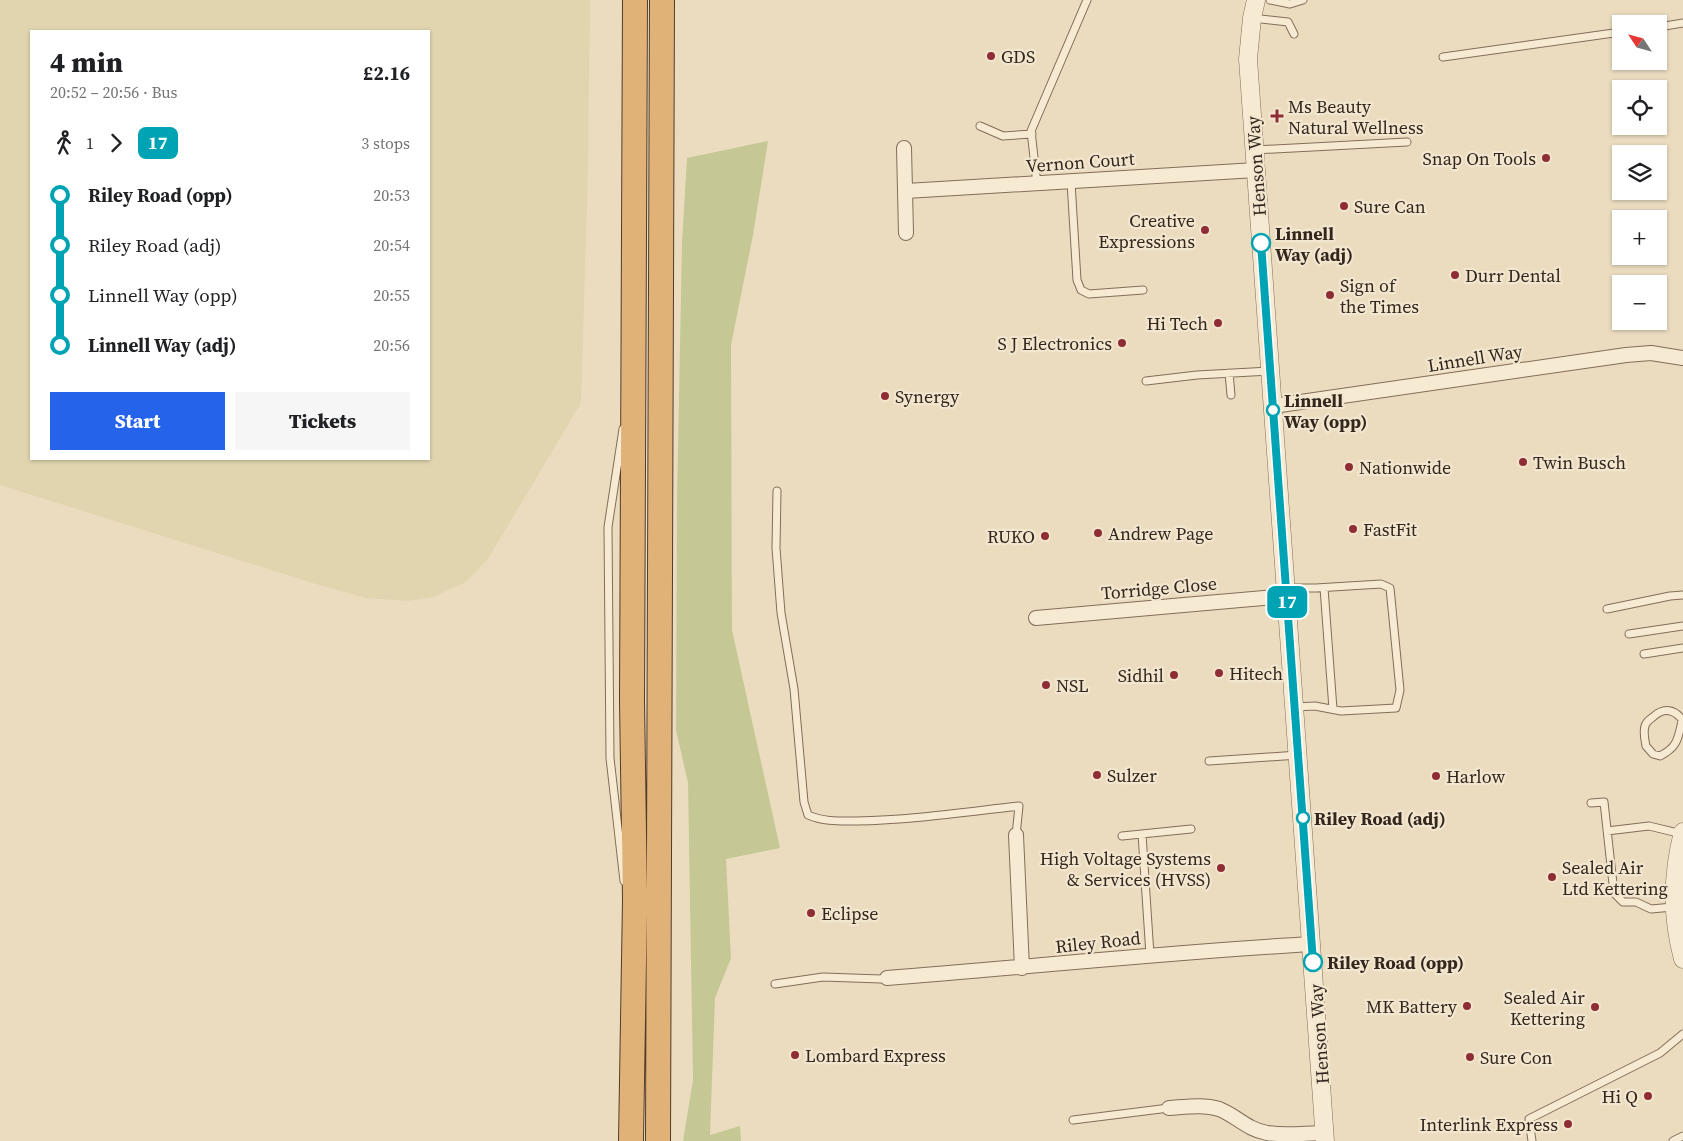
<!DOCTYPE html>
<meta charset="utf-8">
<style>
:root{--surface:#fff;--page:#f6f6f6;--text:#202124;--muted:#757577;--accent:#2563eb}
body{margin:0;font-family:"Source Serif 4",serif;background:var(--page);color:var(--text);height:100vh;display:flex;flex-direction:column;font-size:19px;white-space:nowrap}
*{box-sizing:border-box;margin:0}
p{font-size:16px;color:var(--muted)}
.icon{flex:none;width:28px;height:28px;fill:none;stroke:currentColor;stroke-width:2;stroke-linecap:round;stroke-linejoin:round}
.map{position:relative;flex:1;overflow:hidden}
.drawer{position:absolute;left:30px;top:30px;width:400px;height:430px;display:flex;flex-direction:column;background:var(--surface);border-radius:0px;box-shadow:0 1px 4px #0004}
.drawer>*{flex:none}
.badge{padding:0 10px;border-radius:8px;font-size:18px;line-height:32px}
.needle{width:32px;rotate:306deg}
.controls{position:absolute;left:1612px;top:15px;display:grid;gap:10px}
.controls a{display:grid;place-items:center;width:55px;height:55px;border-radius:0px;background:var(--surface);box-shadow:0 1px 4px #0004;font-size:25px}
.map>.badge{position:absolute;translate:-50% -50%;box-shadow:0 0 0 2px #fff}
.legs{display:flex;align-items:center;gap:8px;height:55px;padding:0 20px;font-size:16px}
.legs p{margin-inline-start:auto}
.summary{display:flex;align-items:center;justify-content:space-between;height:85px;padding:0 20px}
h1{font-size:28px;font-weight:800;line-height:38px}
.cta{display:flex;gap:10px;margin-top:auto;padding:10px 20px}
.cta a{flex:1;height:58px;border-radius:0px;background:var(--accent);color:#fff;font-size:20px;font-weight:800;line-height:58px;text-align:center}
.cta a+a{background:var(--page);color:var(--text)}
ul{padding:0 20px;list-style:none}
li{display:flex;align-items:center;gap:18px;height:50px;font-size:19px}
li i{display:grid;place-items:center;width:8px;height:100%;margin:0 6px;background:currentColor}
li i::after{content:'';width:12px;height:12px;margin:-6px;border:4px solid;border-radius:50%;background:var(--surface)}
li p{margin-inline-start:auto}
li:first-child i{background:linear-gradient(#0000 50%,currentColor 0)}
li:last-child i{background:linear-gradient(currentColor 50%,#0000 0)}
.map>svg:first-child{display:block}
.farmland{fill:#e0d5ae;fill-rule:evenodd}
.green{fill:#c5c895}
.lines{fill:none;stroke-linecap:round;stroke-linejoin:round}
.service-casing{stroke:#836d59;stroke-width:9}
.minor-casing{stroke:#836d59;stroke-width:16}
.tertiary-casing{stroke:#836d59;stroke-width:19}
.trunk-casing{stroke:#503c2e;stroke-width:26}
.service{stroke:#f6ead3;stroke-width:7}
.minor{stroke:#f6ead3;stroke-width:14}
.tertiary{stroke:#f6ead3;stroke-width:18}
.trunk{stroke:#e1b277;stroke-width:24}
.line-1-casing{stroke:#fff;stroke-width:11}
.line-1{stroke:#00a3b4;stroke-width:8}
.poi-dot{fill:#8e2d33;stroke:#f3e6cf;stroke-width:2}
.stop-1-dot{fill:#fff;stroke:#00a3b4;stroke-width:2.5}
.labels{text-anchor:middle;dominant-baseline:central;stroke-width:4.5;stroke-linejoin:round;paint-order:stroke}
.poi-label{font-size:18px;fill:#33261d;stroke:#f3e6cf;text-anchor:start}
.street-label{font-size:18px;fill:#33261d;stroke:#f3e6cf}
.stop-label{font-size:18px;font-weight:bold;fill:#33261d;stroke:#f3e6cf;text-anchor:start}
</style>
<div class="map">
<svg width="1683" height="1141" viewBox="0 0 1683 1141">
<rect width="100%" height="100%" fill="#ebdcc0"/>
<path class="farmland" d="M 0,0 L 590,0 L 588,171 L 581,403 L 488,559 L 466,582 L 433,597 L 408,601 L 366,598 L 316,584 L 0,485 ZM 31,31 L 429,31 L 429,459 L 31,459 Z"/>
<path class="green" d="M 768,141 L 753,235 L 731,345 L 732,630 L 780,848 L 726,859 L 731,958 L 715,998 L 710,1135 L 740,1126 L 741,1141 L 683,1141 L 693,1080 L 688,783 L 676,730 L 677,496 L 682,243 L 687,158 Z"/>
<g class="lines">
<g class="service-casing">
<path id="service" d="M 1270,0 L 1290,4 L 1303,0
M 1252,18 L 1288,22 L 1294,34
M 1659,27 L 1683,23
M 1443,57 L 1621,32
M 980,126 L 1003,136 L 1032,134
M 1255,150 L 1407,142
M 1071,182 L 1077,280 L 1081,290 L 1089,294 L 1143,290
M 1037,184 L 1031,131 L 1087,0
M 1229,373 L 1231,395
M 1146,381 L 1197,375 L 1270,371
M 623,429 L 608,527 L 610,758 L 624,881
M 777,491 L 776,548 L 781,613 L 794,689 L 804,802 L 808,815 C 824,822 840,821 857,821 C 911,820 965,812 1019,806 L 1016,835
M 1286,588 L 1316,588 L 1381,584 L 1390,588 L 1400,690 L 1396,708 L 1341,711 L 1315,706 L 1294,707
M 1324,588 L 1333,709
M 1607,609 L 1670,596 L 1683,595
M 1629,634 L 1683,626
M 1644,654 L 1683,648
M 1682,721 C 1678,738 1678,747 1660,756 L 1653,754 L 1646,746 C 1645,741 1643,732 1645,726 C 1646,722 1650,719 1653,717 C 1664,707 1675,709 1683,721
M 1209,761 L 1298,755
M 1591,803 L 1604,802 L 1614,893 L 1623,902 L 1636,902 L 1651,909 L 1673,907
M 1607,831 L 1649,826 L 1682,834
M 1142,834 L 1150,955
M 1122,836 L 1191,829
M 775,984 L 823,977 L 881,979 L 887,978
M 1073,1120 L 1169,1108
M 1532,1141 L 1529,1119 L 1660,1053 L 1683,1034
M 1673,1141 L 1683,1136"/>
</g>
<g class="minor-casing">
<path id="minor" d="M 904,148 L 906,233
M 906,191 L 1256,170
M 1273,406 L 1626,355 L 1651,353 L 1683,358
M 1036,618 L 1286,596
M 1016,835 L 1022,968
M 887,978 C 1029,967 1170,952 1312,944
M 1169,1108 C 1185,1107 1203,1104 1219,1109 C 1237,1116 1246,1129 1267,1133 C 1286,1136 1306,1133 1325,1133"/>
</g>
<g class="tertiary-casing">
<path id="tertiary" d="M 1256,0 L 1252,18 L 1248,59 L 1325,1141
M 1683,832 C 1672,875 1671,915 1683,959"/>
</g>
<g class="trunk-casing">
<path id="trunk" d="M 631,1141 L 635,900 L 632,701 L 635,0
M 658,1141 L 662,0"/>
</g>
<use href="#service" class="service"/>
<use href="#minor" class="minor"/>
<use href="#tertiary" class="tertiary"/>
<use href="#trunk" class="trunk"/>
</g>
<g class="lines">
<g class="line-1-casing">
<path id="line-1" d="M 1261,243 L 1313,962"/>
</g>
<use href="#line-1" class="line-1"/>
</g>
<g class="poi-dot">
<circle cx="991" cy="56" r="5"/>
<path d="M1274.5 108.5h5v5h5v5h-5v5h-5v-5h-5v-5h5z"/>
<circle cx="1546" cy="158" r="5"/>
<circle cx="1344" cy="206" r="5"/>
<circle cx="1205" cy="230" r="5"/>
<circle cx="1455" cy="275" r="5"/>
<circle cx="1330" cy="295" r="5"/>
<circle cx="1218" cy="323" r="5"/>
<circle cx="1122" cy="343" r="5"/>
<circle cx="885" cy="396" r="5"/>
<circle cx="1523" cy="462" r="5"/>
<circle cx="1349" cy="467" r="5"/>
<circle cx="1353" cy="529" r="5"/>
<circle cx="1098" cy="533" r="5"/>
<circle cx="1045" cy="536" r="5"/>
<circle cx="1219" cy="673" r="5"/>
<circle cx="1174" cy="675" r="5"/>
<circle cx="1046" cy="685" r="5"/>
<circle cx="1097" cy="775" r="5"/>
<circle cx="1436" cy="776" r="5"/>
<circle cx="1221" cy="868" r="5"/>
<circle cx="1552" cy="877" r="5"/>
<circle cx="811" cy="913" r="5"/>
<circle cx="1467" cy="1006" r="5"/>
<circle cx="1595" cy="1007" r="5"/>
<circle cx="795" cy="1055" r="5"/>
<circle cx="1470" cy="1057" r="5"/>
<circle cx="1648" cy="1096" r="5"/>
<circle cx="1568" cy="1124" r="5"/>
</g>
<g class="stop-1-dot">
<circle cx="1261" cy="243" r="9"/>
<circle cx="1273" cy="410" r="6"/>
<circle cx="1303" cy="818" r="6"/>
<circle cx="1313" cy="962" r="9"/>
</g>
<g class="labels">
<g class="poi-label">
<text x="1001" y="56">GDS</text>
<text x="1288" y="106">Ms Beauty<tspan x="1288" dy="21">Natural Wellness</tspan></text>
<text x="1536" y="158" text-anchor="end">Snap On Tools</text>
<text x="1354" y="206">Sure Can</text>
<text x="1195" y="220" text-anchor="end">Creative<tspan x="1195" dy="21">Expressions</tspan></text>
<text x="1465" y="275">Durr Dental</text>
<text x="1340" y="285">Sign of<tspan x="1340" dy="21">the Times</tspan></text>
<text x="1208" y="323" text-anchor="end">Hi Tech</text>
<text x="1112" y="343" text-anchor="end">S J Electronics</text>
<text x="895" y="396">Synergy</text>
<text x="1533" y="462">Twin Busch</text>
<text x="1359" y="467">Nationwide</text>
<text x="1363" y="529">FastFit</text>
<text x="1108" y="533">Andrew Page</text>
<text x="1035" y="536" text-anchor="end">RUKO</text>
<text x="1229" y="673">Hitech</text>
<text x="1164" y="675" text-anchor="end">Sidhil</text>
<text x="1056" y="685">NSL</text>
<text x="1107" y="775">Sulzer</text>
<text x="1446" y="776">Harlow</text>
<text x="1211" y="858" text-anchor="end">High Voltage Systems<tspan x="1211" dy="21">&amp; Services (HVSS)</tspan></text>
<text x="1562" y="867">Sealed Air<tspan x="1562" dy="21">Ltd Kettering</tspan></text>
<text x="821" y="913">Eclipse</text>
<text x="1585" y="997" text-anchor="end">Sealed Air<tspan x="1585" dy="21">Kettering</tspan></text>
<text x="1457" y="1006" text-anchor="end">MK Battery</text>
<text x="805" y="1055">Lombard Express</text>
<text x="1480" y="1057">Sure Con</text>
<text x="1638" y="1096" text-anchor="end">Hi Q</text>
<text x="1558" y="1124" text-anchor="end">Interlink Express</text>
</g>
<g class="street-label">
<text transform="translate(1080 162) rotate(-4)">Vernon Court</text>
<text transform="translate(1256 166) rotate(-94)">Henson Way</text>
<text transform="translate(1475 358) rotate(-9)">Linnell Way</text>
<text transform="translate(1159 588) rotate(-5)">Torridge Close</text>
<text transform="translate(1098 942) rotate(-6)">Riley Road</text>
<text transform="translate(1319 1034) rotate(-94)">Henson Way</text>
</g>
<g class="stop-label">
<text x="1275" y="233">Linnell<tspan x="1275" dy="21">Way (adj)</tspan></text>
<text x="1284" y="400">Linnell<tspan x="1284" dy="21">Way (opp)</tspan></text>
<text x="1314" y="818">Riley Road (adj)</text>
<text x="1327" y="962">Riley Road (opp)</text>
</g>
</g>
</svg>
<div class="controls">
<a><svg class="needle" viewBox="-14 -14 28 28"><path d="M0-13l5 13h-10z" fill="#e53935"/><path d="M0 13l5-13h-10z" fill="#757577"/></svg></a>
<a><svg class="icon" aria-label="locate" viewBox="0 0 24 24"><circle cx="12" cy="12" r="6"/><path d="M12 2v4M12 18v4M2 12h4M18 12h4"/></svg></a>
<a><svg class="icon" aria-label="layers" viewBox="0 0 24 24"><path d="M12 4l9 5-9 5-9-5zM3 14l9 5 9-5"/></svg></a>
<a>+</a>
<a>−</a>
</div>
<b class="badge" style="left:1287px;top:602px;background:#00a3b4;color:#fff">17</b>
<section class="drawer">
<div class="summary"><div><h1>4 min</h1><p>20:52 – 20:56 · Bus</p></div><b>£2.16</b></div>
<div class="legs"><svg class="icon" aria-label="walk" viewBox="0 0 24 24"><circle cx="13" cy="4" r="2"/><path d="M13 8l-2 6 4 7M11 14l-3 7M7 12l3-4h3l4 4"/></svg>1<svg class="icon" aria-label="forward" viewBox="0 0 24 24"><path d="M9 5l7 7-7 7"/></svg><b class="badge" style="background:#00a3b4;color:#fff">17</b><p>3 stops</p></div>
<ul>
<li><i style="color:#00a3b4"></i><b>Riley Road (opp)</b><p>20:53</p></li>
<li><i style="color:#00a3b4"></i><span>Riley Road (adj)</span><p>20:54</p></li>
<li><i style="color:#00a3b4"></i><span>Linnell Way (opp)</span><p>20:55</p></li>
<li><i style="color:#00a3b4"></i><b>Linnell Way (adj)</b><p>20:56</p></li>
</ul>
<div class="cta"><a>Start</a><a>Tickets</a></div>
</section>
</div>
